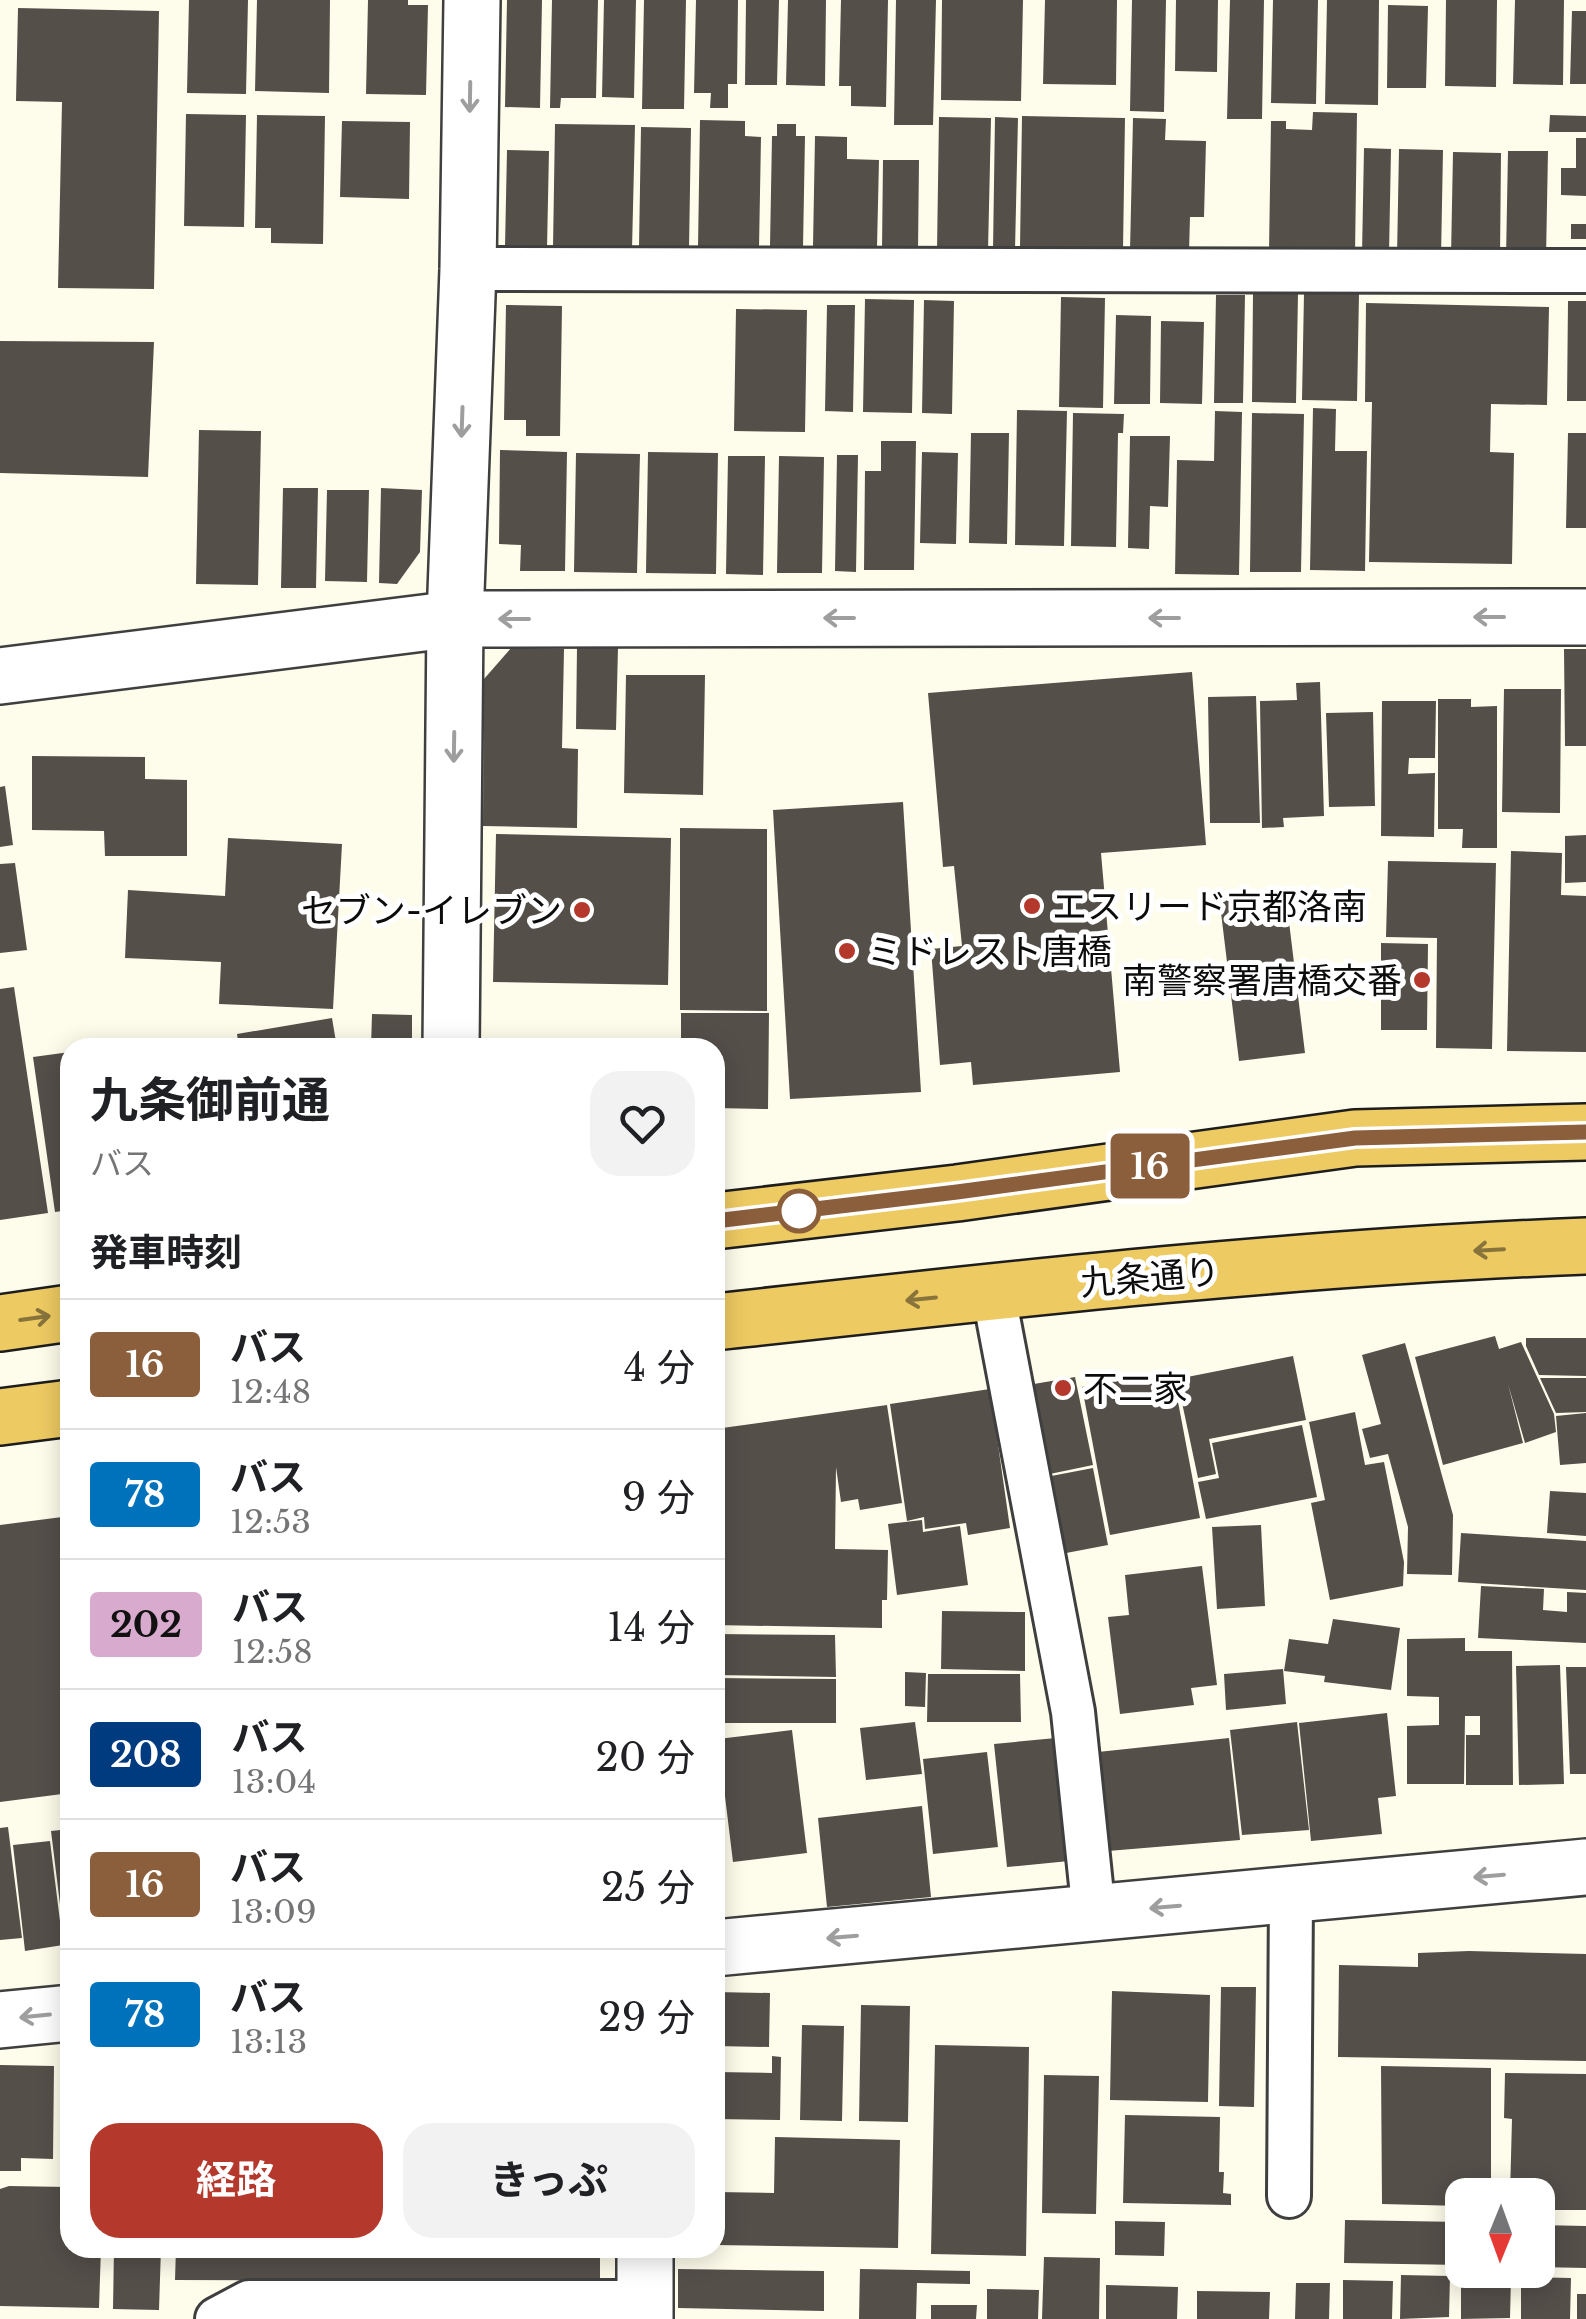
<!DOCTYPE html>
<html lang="ja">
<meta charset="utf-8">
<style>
:root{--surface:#fff;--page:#f2f2f2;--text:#202124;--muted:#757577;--line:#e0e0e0;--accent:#b4392c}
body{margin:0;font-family:"Libre Baskerville","Noto Sans JP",serif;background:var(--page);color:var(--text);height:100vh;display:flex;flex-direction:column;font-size:38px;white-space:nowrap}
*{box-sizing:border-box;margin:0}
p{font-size:32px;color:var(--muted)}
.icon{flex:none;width:55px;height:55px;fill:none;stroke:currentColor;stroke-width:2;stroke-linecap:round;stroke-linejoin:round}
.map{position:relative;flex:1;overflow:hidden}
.details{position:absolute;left:60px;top:1038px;width:665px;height:1220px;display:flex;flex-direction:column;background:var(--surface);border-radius:30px;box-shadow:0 5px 25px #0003}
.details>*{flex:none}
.badge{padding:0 20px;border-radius:8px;font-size:35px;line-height:65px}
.needle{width:65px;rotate:181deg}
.tools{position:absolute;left:1445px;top:2178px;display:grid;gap:20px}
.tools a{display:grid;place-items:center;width:110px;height:110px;border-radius:20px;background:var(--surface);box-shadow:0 5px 25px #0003;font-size:50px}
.map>.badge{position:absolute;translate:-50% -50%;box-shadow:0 0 0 5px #fff}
h2{padding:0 30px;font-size:38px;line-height:90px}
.round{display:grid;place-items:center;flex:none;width:105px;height:105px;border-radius:30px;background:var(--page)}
.headline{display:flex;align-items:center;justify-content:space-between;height:170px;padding:0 30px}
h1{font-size:48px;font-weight:700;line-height:75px}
.button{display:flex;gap:20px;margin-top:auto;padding:20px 30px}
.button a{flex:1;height:115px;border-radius:30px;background:var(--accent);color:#fff;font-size:40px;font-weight:700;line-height:115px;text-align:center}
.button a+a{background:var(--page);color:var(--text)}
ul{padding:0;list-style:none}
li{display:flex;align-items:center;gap:30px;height:130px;padding:0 30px;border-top:2px solid var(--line)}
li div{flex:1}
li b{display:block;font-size:38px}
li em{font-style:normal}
li .badge{min-width:110px;font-weight:700;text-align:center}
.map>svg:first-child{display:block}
.building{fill:#544f49}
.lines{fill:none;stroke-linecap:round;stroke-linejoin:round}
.service-casing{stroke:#3f3f3f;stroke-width:48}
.minor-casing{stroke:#3f3f3f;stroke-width:60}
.trunk-casing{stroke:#1d1d1d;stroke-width:60}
.service{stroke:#fff;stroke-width:42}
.minor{stroke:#fff;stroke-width:55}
.trunk{stroke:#eeca62;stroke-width:55}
.oneway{stroke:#9e9e9e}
.oneway2{stroke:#88743b}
.line-casing{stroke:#fff;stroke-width:22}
.line{stroke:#8b5e3c;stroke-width:15}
.poi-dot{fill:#b4392c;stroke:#fff;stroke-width:4}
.stop-dot{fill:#fff;stroke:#8b5e3c;stroke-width:5}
.labels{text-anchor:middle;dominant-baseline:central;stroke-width:10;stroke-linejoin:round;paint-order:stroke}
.poi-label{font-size:35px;fill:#0c0c0c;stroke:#fff;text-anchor:start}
.street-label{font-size:35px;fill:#0c0c0c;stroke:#fff}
</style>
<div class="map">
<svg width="1586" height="2319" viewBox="0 0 1586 2319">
<rect width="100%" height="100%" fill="#fefdec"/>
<path class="building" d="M 189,0 L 248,0 L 246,94 L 187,93 Z
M 257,0 L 330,0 L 329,93 L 255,91 Z
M 368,0 L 408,0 L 408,5 L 428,5 L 426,95 L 366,94 Z
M 507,0 L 542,0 L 540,108 L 505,107 Z
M 552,0 L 598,0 L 596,98 L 561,98 L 560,108 L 550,108 Z
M 604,0 L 636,0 L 634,98 L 602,97 Z
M 644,0 L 686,0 L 684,109 L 642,109 Z
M 696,0 L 738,0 L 737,84 L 728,84 L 728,108 L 710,108 L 711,93 L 694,93 Z
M 746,0 L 779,0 L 777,85 L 745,85 Z
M 788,0 L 826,0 L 825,86 L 786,85 Z
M 841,0 L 888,0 L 886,107 L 851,106 L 851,86 L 839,86 Z
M 896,0 L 936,0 L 933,125 L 894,125 Z
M 942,0 L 1023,0 L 1021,101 L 941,100 Z
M 1045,0 L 1117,0 L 1116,85 L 1043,84 Z
M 1132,0 L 1166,0 L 1164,112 L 1130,111 Z
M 1176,0 L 1218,0 L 1217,72 L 1175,71 Z
M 1230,0 L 1264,0 L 1262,119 L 1227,119 Z
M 1273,0 L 1318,0 L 1316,104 L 1271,103 Z
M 1327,0 L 1379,0 L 1378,105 L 1325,104 Z
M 1446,0 L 1497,0 L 1496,87 L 1445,86 Z
M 1515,0 L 1564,0 L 1563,85 L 1513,84 Z
M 1388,5 L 1428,6 L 1426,88 L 1387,88 Z
M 18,8 L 159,11 L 154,289 L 58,288 L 62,102 L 16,101 Z
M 1572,11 L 1586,11 L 1586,84 L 1570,84 Z
M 1313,112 L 1357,113 L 1355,254 L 1269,252 L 1271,121 L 1286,121 L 1286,129 L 1312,130 Z
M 186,114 L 246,115 L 244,227 L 184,226 Z
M 257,115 L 325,116 L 323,244 L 271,243 L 271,228 L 255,228 Z
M 1550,115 L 1586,116 L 1586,132 L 1549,132 Z
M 1022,116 L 1125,118 L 1123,249 L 1020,247 Z
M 939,117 L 991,118 L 988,251 L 937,250 Z
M 995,117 L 1018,118 L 1015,250 L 993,250 Z
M 1133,118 L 1166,119 L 1165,140 L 1206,141 L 1204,217 L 1190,217 L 1189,252 L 1130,251 Z
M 700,120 L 745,121 L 745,136 L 761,137 L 759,248 L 698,247 Z
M 342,121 L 410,122 L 409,199 L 340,197 Z
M 555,124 L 635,125 L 632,249 L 553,248 Z
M 777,124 L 796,124 L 796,136 L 805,136 L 803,247 L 770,246 L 772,136 L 777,136 Z
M 641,127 L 691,128 L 689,248 L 639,247 Z
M 815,136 L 847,137 L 847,159 L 879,160 L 877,247 L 813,246 Z
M 1576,138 L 1586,138 L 1586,196 L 1561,195 L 1561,168 L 1576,168 Z
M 1364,148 L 1391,149 L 1389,254 L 1362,254 Z
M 1399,149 L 1443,150 L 1441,257 L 1397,256 Z
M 507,150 L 549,151 L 547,248 L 505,247 Z
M 1508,151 L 1548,151 L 1546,258 L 1506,258 Z
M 1453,152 L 1501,153 L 1500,258 L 1451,257 Z
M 883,160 L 919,160 L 918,250 L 882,249 Z
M 1571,224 L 1586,224 L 1586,239 L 1571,239 Z
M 1253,293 L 1298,294 L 1296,403 L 1252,402 Z
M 1304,293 L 1359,294 L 1357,401 L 1302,400 Z
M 1216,295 L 1245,295 L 1243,403 L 1214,403 Z
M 1061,297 L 1105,298 L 1103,408 L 1059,407 Z
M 865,299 L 914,300 L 912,413 L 863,412 Z
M 924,300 L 954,301 L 952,414 L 922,413 Z
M 1568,301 L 1586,301 L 1586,401 L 1567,401 Z
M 1366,303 L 1549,307 L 1547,405 L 1491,404 L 1490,452 L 1514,453 L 1512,564 L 1369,562 L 1372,402 L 1365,402 Z
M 506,305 L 562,306 L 560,436 L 526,436 L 526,420 L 504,420 Z
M 827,305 L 855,305 L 853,412 L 825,411 Z
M 736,309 L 807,310 L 805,432 L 734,431 Z
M 1116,315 L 1151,316 L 1150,404 L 1114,404 Z
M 1161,321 L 1204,322 L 1202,404 L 1160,403 Z
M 0,341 L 154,342 L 148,477 L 0,473 Z
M 1313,408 L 1336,409 L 1335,451 L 1367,451 L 1365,571 L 1310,570 Z
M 1017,410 L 1067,411 L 1064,546 L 1015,545 Z
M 1215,411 L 1242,412 L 1239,575 L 1175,574 L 1177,460 L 1214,461 Z
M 1073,413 L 1124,414 L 1123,433 L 1118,433 L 1116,547 L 1071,546 Z
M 1252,413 L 1304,414 L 1301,572 L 1250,572 Z
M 199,430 L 261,431 L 258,585 L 196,584 Z
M 971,433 L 1009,433 L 1007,544 L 969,543 Z
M 1568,433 L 1586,433 L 1586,528 L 1566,528 Z
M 1130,436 L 1170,436 L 1168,507 L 1150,506 L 1149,549 L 1128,548 Z
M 881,441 L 916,441 L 914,570 L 864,570 L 865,471 L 881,471 Z
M 500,450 L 567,452 L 565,571 L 520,571 L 521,545 L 499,544 Z
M 648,452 L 718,453 L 716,574 L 646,573 Z
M 922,452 L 958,453 L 956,544 L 920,543 Z
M 576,453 L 640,454 L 637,573 L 574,572 Z
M 837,455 L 858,455 L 856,572 L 835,571 Z
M 728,456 L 765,456 L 763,575 L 726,574 Z
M 779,456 L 824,457 L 822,573 L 777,573 Z
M 283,488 L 318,488 L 316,588 L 281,588 Z
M 381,488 L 422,490 L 420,552 L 397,584 L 379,583 Z
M 327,490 L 369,490 L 367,582 L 325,581 Z
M 577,647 L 618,647 L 616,730 L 576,729 Z
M 511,648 L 564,649 L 562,748 L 578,749 L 577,828 L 483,826 L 484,679 Z
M 1564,649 L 1586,649 L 1586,746 L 1565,746 Z
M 1192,672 L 1206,845 L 1101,853 L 1120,1072 L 973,1085 L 971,1062 L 940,1065 L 931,949 L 962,946 L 954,866 L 943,867 L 928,693 Z
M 626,675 L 705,675 L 703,795 L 624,793 Z
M 1320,682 L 1324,816 L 1283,818 L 1284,827 L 1262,828 L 1260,701 L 1297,700 L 1296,683 Z
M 1504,689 L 1561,689 L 1560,813 L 1502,812 Z
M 1256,696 L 1260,823 L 1210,823 L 1208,697 Z
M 1438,699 L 1471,699 L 1471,707 L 1497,706 L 1497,848 L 1462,848 L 1463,829 L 1438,829 Z
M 1382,701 L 1436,701 L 1435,758 L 1409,758 L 1408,774 L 1435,773 L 1434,837 L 1381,836 Z
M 1373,712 L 1375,806 L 1329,807 L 1326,713 Z
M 32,756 L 145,757 L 145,779 L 187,780 L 187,856 L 105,856 L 104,831 L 32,830 Z
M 5,786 L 13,845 L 0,847 L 0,787 Z
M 903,802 L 921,1092 L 790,1099 L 773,810 Z
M 680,828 L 767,829 L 767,1011 L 680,1010 Z
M 496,834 L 671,838 L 668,985 L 493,982 Z
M 1586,835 L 1586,882 L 1565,883 L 1565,836 Z
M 228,838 L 342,844 L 333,1009 L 219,1004 L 221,962 L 125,958 L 128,890 L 225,896 Z
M 1511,851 L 1562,853 L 1561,895 L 1586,896 L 1586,1052 L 1507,1051 Z
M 1388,861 L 1496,863 L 1492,1049 L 1436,1048 L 1437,938 L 1386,937 Z
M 15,863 L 27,950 L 0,953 L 0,864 Z
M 1285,889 L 1305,1053 L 1239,1061 L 1219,896 Z
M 1381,943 L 1428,944 L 1427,1030 L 1381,1030 Z
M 14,987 L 48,1213 L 0,1220 L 0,989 Z
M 681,1013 L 769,1013 L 768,1109 L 715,1108 L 715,1048 L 681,1048 Z
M 372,1014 L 412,1015 L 412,1048 L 371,1048 Z
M 332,1018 L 337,1048 L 239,1048 L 237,1034 Z
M 70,1052 L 70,1210 L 55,1212 L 33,1057 Z
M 1495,1336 L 1499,1349 L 1521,1342 L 1554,1414 L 1556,1432 L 1525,1443 L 1508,1384 L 1523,1443 L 1443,1465 L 1415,1357 Z
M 1526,1338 L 1586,1338 L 1586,1376 L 1539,1375 L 1526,1346 Z
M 1405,1343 L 1453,1515 L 1452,1575 L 1407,1574 L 1408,1527 L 1388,1454 L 1370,1458 L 1362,1429 L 1381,1424 L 1362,1355 Z
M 1293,1356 L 1306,1420 L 1209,1439 L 1216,1474 L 1198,1478 L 1177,1379 Z
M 1172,1370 L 1200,1518 L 1110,1535 L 1082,1387 Z
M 1075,1377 L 1093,1465 L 1045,1475 L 1028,1385 Z
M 1540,1378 L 1586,1378 L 1586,1412 L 1556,1413 Z
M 990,1389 L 1010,1528 L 968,1535 L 966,1523 L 925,1529 L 924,1517 L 907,1521 L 890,1404 Z
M 887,1405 L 902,1503 L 860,1510 L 858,1499 L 841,1502 L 836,1467 L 835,1549 L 888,1550 L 887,1600 L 882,1600 L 882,1628 L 715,1625 L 715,1429 Z
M 1355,1412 L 1365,1465 L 1384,1462 L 1404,1562 L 1403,1586 L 1330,1600 L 1311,1503 L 1325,1500 L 1309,1422 Z
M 1586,1413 L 1586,1463 L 1560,1465 L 1556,1416 Z
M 1302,1425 L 1317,1497 L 1206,1519 L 1198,1482 L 1219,1478 L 1212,1443 Z
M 1093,1468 L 1108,1545 L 1061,1554 L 1046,1477 Z
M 1550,1491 L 1586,1493 L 1586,1536 L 1547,1533 Z
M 70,1516 L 70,1793 L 0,1802 L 0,1525 Z
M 922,1520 L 923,1532 L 960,1526 L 968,1585 L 897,1595 L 888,1524 Z
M 1261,1525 L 1265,1606 L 1217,1609 L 1212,1527 Z
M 1461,1533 L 1586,1541 L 1586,1590 L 1458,1582 Z
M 1202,1566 L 1217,1685 L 1191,1688 L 1194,1705 L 1120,1714 L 1108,1617 L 1129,1615 L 1125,1575 Z
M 1481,1586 L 1544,1589 L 1543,1610 L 1567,1612 L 1567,1592 L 1586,1593 L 1586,1643 L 1478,1638 Z
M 942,1611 L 1025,1612 L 1025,1671 L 941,1669 Z
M 1333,1619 L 1400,1628 L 1391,1690 L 1324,1682 L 1325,1676 L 1284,1671 L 1289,1639 L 1328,1644 Z
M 715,1634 L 835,1635 L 836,1677 L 715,1675 Z
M 1465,1638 L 1465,1651 L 1512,1651 L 1513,1785 L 1466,1785 L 1466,1735 L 1480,1735 L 1480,1716 L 1465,1716 L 1464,1784 L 1407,1784 L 1407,1726 L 1439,1725 L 1439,1697 L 1407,1696 L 1407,1639 Z
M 1560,1665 L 1564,1784 L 1519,1785 L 1516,1666 Z
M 1566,1667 L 1586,1667 L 1586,1774 L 1570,1774 Z
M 1283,1669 L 1286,1704 L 1226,1710 L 1224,1674 Z
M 905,1672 L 926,1673 L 925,1707 L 905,1706 Z
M 928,1674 L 1020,1674 L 1021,1722 L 927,1722 Z
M 715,1678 L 836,1679 L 836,1723 L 715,1723 Z
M 1387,1713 L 1396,1796 L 1378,1798 L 1382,1834 L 1311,1841 L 1299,1723 Z
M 915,1722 L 922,1774 L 866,1780 L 860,1728 Z
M 1297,1722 L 1309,1830 L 1242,1835 L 1230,1730 Z
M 792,1730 L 807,1853 L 733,1862 L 718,1739 Z
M 1056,1738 L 1069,1861 L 1007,1867 L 994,1744 Z
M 1229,1738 L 1240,1840 L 1108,1851 L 1098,1752 Z
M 987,1752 L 998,1847 L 933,1854 L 923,1759 Z
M 922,1806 L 931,1897 L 827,1907 L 818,1818 Z
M 8,1827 L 22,1938 L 0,1940 L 0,1828 Z
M 70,1829 L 70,1936 L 64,1937 L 51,1831 Z
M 50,1841 L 63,1945 L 25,1951 L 13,1845 Z
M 1469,1951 L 1586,1954 L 1586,2061 L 1338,2057 L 1339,1965 L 1418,1967 L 1418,1953 Z
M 1221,1987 L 1256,1987 L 1254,2107 L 1219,2106 Z
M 1112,1991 L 1210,1995 L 1208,2102 L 1110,2100 Z
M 715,1992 L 770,1993 L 769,2047 L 715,2046 Z
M 861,2005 L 910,2006 L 908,2122 L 859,2121 Z
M 802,2025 L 844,2026 L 842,2121 L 800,2120 Z
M 935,2045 L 1029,2047 L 1026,2256 L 931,2254 Z
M 772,2056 L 781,2057 L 780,2120 L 715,2119 L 715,2072 L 772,2073 Z
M 0,2065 L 54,2066 L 53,2159 L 21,2158 L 21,2171 L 0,2171 Z
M 1381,2066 L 1491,2068 L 1491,2195 L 1462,2195 L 1462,2206 L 1382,2204 Z
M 1505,2073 L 1586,2074 L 1586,2210 L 1538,2210 L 1538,2195 L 1510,2195 L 1512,2119 L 1504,2118 Z
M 1044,2075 L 1099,2076 L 1096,2214 L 1042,2213 Z
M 1125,2115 L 1220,2117 L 1219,2172 L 1224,2172 L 1223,2193 L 1231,2194 L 1231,2205 L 1123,2203 Z
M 775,2137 L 900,2140 L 898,2248 L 716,2245 L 716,2192 L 774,2193 Z
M 9,2186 L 68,2187 L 70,2248 L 101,2248 L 99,2308 L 0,2306 L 0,2189 Z
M 1345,2220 L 1462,2222 L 1462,2265 L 1344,2263 Z
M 1115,2221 L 1165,2222 L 1164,2256 L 1115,2255 Z
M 1538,2225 L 1586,2226 L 1586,2268 L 1538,2267 Z
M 114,2248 L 161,2248 L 159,2310 L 113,2309 Z
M 176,2248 L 600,2248 L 600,2288 L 513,2281 L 175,2280 Z
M 1044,2257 L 1100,2258 L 1099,2319 L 1042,2319 Z
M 678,2269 L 824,2271 L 824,2311 L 678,2308 Z
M 860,2269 L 970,2271 L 970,2284 L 917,2283 L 916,2319 L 859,2319 Z
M 1401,2275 L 1450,2276 L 1449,2317 L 1400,2319 Z
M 1461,2276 L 1511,2277 L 1510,2318 L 1461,2319 Z
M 1521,2277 L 1571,2278 L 1570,2319 L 1521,2319 Z
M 1343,2280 L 1393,2281 L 1392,2319 L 1343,2319 Z
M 1296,2283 L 1330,2283 L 1329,2319 L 1295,2319 Z
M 1106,2285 L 1178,2287 L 1177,2319 L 1106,2319 Z
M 987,2289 L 1039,2290 L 1038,2319 L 987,2319 Z
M 1197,2291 L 1270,2292 L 1269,2319 L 1197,2319 Z
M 1577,2294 L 1586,2294 L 1586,2319 L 1577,2319 Z
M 931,2305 L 977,2305 L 976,2319 L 931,2319 Z"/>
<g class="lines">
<g class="service-casing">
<path id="service" d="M 468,269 L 1586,271
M 993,1291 L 1073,1712 L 1094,1914
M 1289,2196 L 1291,1895
M 217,2319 L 249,2302 L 645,2302"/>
</g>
<g class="minor-casing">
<path id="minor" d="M 0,676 L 455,619 L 1586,617
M 451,1048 L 455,619 L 468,269 L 472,0
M 715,1948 L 1586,1867
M 0,2020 L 70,2013
M 645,2248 L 645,2319"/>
</g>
<g class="trunk-casing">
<path id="trunk" d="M 715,1221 L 957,1193 L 1355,1138 L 1586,1132
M 715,1322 C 1004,1290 1295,1257 1586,1246
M 0,1323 L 70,1313
M 0,1417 L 70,1408"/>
</g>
<use href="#service" class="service"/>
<use href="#minor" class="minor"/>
<use href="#trunk" class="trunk"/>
</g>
<defs><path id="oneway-shaft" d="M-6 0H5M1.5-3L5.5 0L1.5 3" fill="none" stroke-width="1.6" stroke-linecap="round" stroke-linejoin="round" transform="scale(2.5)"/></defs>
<g class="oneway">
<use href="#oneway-shaft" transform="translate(470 97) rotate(91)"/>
<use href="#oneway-shaft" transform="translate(462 422) rotate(92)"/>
<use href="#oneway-shaft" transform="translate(1489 617) rotate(180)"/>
<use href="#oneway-shaft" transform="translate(839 618) rotate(180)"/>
<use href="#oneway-shaft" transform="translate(1164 618) rotate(180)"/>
<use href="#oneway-shaft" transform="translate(514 619) rotate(180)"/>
<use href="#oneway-shaft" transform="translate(454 747) rotate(91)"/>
<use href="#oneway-shaft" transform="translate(1489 1876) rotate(175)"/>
<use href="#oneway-shaft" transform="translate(1165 1907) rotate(175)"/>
<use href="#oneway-shaft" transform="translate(842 1937) rotate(175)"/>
<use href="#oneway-shaft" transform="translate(35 2016) rotate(174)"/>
</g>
<g class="oneway2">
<use href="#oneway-shaft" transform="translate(1489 1250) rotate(177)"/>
<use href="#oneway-shaft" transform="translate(921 1299) rotate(174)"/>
<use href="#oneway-shaft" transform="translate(35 1318) rotate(-8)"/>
</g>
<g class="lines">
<g class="line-casing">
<path id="line" d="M 715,1221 L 957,1192 L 1355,1138 L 1586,1132"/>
</g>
<use href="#line" class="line"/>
</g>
<g class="poi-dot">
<circle cx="1032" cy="906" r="10"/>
<circle cx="582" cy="910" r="10"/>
<circle cx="847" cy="951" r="10"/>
<circle cx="1422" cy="980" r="10"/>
<circle cx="1063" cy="1388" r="10"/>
</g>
<circle class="stop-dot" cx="799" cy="1211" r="20"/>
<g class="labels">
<g class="poi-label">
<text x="1052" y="906">エスリード京都洛南</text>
<text x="562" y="910" text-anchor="end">セブン-イレブン</text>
<text x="867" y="951">ミドレスト唐橋</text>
<text x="1402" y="980" text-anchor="end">南警察署唐橋交番</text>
<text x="1083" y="1388">不二家</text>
</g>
<g class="street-label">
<text transform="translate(1150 1277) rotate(-5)">九条通り</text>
</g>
</g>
</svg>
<div class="tools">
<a><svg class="needle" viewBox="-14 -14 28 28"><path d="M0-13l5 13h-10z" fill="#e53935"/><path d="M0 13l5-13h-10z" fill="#757577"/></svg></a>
</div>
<b class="badge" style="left:1150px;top:1166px;background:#8b5e3c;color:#fff">16</b>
<section class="details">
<div class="headline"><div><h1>九条御前通</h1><p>バス</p></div><a class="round"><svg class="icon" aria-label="heart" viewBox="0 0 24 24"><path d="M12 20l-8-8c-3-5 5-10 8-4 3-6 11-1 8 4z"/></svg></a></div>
<h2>発車時刻</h2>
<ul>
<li><span class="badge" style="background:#8b5e3c;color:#fff">16</span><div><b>バス</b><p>12:48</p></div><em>4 分</em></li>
<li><span class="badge" style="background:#0072bc;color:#fff">78</span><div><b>バス</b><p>12:53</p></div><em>9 分</em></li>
<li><span class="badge" style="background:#d8abce;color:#111">202</span><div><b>バス</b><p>12:58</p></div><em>14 分</em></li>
<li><span class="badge" style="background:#003b80;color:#fff">208</span><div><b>バス</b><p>13:04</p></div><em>20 分</em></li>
<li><span class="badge" style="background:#8b5e3c;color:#fff">16</span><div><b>バス</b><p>13:09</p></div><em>25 分</em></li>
<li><span class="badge" style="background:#0072bc;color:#fff">78</span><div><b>バス</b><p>13:13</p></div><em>29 分</em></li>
</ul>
<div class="button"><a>経路</a><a>きっぷ</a></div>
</section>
</div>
